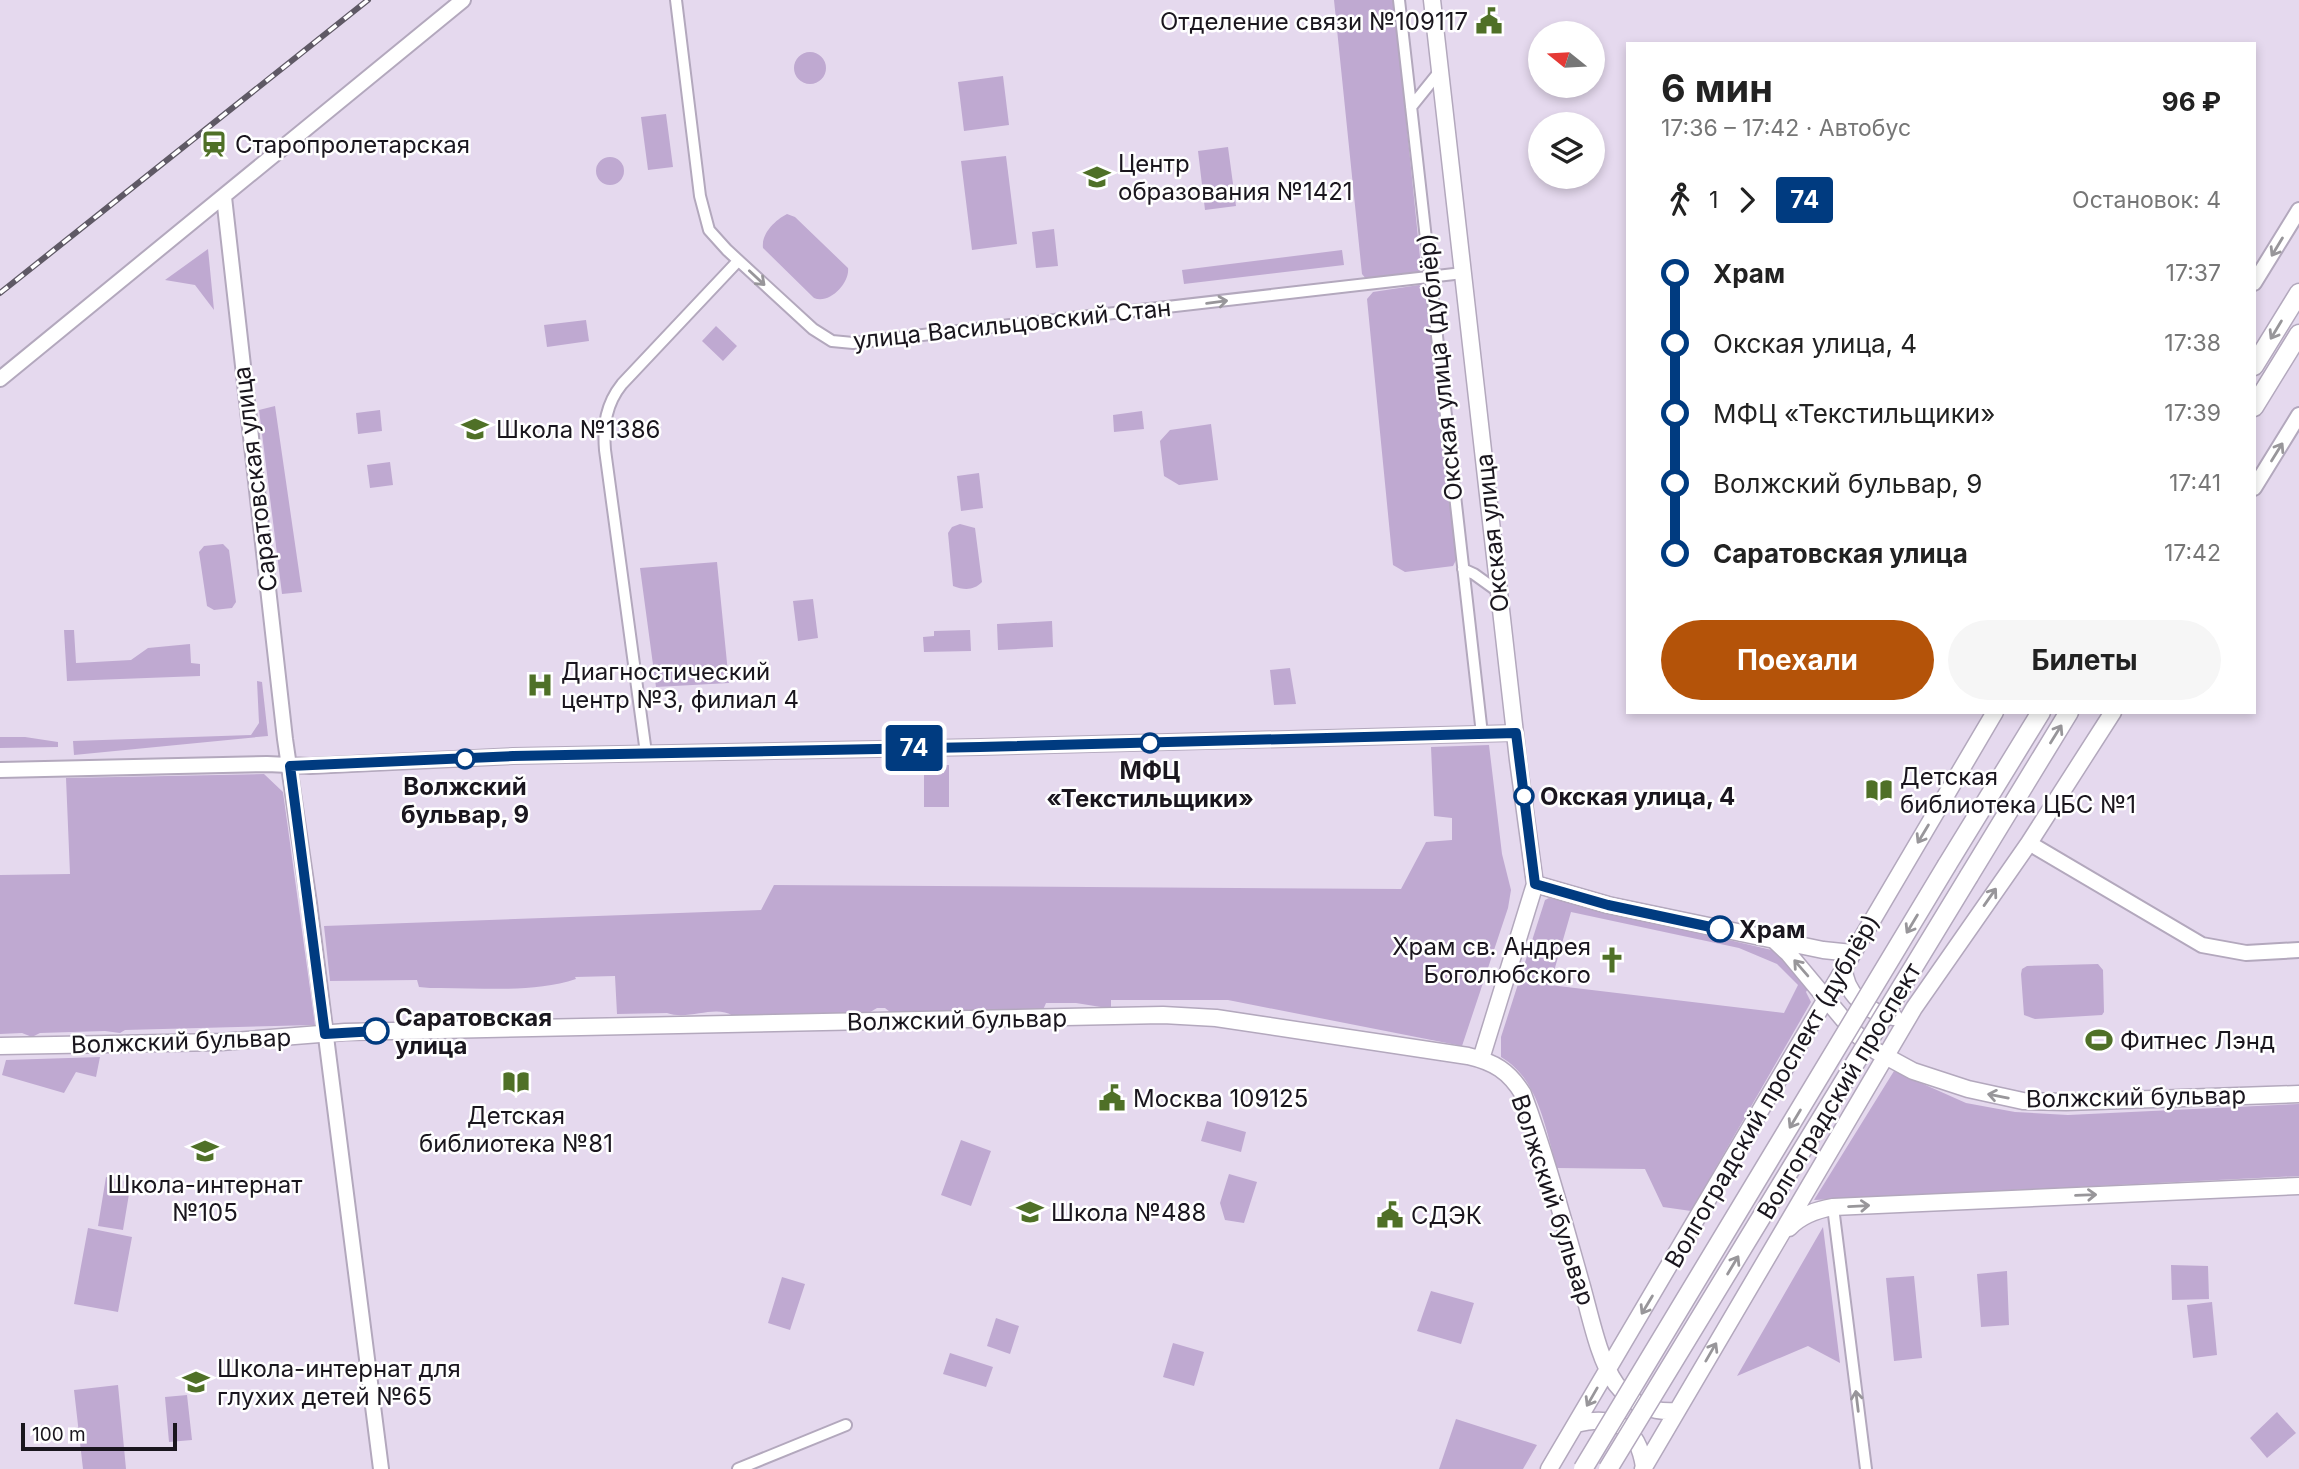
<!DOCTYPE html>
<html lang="ru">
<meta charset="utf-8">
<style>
:root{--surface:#fff;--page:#f6f6f6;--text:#222;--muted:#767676;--accent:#b45309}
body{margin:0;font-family:Inter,sans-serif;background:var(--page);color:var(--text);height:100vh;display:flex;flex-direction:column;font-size:26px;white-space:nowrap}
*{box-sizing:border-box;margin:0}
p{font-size:23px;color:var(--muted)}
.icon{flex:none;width:38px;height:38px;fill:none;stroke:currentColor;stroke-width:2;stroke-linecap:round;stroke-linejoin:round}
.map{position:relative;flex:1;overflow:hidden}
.drawer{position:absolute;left:1626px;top:42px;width:630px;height:672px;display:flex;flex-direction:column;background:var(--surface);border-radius:0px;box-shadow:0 4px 10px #0003}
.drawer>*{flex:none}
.badge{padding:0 14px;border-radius:5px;font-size:24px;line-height:46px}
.needle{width:46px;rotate:288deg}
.tools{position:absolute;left:1528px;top:21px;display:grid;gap:14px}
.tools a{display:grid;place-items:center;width:77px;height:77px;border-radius:50%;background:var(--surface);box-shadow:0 4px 10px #0003;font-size:35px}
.scale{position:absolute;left:21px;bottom:18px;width:156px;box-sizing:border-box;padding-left:7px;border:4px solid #1a161e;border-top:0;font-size:19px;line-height:24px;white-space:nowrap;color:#1a161e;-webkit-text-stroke:5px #fff;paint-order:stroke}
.map>.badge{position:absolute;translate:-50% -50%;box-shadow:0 0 0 4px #fff}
.legs{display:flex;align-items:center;gap:10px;height:77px;padding:0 35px;font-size:23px}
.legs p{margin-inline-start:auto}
.summary{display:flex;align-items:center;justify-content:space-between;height:119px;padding:0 35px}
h1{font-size:38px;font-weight:700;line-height:52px}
.primary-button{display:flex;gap:14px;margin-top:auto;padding:14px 35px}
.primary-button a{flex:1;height:80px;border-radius:42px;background:var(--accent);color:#fff;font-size:28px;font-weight:700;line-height:80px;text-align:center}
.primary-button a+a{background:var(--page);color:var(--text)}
ul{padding:0 35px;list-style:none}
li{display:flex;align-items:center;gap:24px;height:70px;font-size:26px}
li i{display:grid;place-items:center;width:10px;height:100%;margin:0 9px;background:currentColor}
li i::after{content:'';width:18px;height:18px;margin:-9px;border:5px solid;border-radius:50%;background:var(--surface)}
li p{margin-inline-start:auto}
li:first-child i{background:linear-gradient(#0000 50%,currentColor 0)}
li:last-child i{background:linear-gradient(currentColor 50%,#0000 0)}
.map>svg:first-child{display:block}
.green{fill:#bfa9d1;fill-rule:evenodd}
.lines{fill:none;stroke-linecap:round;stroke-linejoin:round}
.minor-casing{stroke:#b3a8bd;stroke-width:14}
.tertiary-casing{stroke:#b3a8bd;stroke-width:18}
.secondary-casing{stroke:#b3a8bd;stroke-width:19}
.primary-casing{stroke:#b3a8bd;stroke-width:21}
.minor{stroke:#fff;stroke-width:10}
.tertiary{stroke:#fff;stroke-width:14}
.secondary{stroke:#fff;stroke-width:16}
.primary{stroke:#fff;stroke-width:18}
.rail-casing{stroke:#5f5965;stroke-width:6}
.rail{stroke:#fff;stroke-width:3.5;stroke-dasharray:10;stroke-linecap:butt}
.primary-bridge-casing{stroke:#b3a8bd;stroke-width:21;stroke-linecap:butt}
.primary-bridge{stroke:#fff;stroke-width:18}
.oneway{stroke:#98969a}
.line-1-casing{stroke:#fff;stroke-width:16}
.line-1{stroke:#003b80;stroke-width:10}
.stop-1-dot{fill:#fff;stroke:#003b80;stroke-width:3.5}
.labels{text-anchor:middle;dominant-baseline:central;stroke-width:5;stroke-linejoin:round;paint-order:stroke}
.poi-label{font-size:24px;fill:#1a161e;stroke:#fff;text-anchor:start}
.street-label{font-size:24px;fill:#1a161e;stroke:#fff}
.stop-label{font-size:24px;font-weight:bold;fill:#1a161e;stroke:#fff;text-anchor:start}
</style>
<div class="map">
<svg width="2299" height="1469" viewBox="0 0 2299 1469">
<rect width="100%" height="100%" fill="#e5d9ee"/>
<path class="green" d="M 1334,0 L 1394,0 L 1421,267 L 1420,271 L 1416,274 L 1367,280 L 1362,274 Z
M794 68a16 16 0 1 1 32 0a16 16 0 1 1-32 0Z
M 1003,76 L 1009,125 L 964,131 L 958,82 Z
M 666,114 L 673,167 L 648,170 L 641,117 Z
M 1228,147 L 1236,206 L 1205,210 L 1198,151 Z
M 1006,156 L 1017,244 L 972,250 L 961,161 Z
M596 171a14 14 0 1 1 28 0a14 14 0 1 1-28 0Z
M 787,214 L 795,217 L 848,268 C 850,283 829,305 814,298 L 763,248 C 761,234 775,220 787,214 Z
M 1054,229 L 1058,266 L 1036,268 L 1032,232 Z
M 208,249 L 214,310 L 195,285 L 165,280 Z
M 1342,250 L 1344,265 L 1184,284 L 1182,270 Z
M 1419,285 L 1427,290 L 1458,556 L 1453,566 L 1405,572 L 1393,565 L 1367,299 L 1373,292 Z
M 586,320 L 589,341 L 547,347 L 544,325 Z
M 716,326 L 737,346 L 723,361 L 702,341 Z
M 275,406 L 302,592 L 282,594 L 259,410 Z
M 380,410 L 382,431 L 358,434 L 356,413 Z
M 1142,411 L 1144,429 L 1114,432 L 1113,415 Z
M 1211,424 L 1218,480 L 1179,485 L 1164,476 L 1160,441 L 1170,430 Z
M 390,462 L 393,485 L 370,488 L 367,465 Z
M 979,473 L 983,508 L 961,511 L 957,476 Z
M 960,524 L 975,528 L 982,582 C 973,591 964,590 953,586 L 948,533 L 952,527 Z
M 223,544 L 229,550 L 236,602 L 232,608 L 214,610 L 207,606 L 199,552 L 204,546 Z
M 717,562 L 729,683 L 656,687 L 640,568 Z
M 813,599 L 818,638 L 798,641 L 793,601 Z
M 1052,621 L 1053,647 L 998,650 L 997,624 Z
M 64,630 L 74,630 L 76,663 L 131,660 L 148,648 L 190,644 L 191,663 L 200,664 L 200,676 L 67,681 Z
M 970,630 L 971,651 L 924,652 L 923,637 L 934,636 L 934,631 Z
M 1290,668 L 1296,704 L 1274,705 L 1270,670 Z
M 257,681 L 262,682 L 268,736 L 74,755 L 73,741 L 251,735 L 259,723 Z
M 0,737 L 25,737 L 58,742 L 58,747 L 0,748 Z
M 1489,745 L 1502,854 L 1511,890 L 1508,908 L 1462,1046 L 1228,1000 L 1111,1000 L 1111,1007 L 1107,1008 L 1076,1003 L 1046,1003 L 1043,1010 L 1005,1012 L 996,1009 L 983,1014 L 966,1010 L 946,1014 L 937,1011 L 895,1016 L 885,1008 L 877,1008 L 862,1017 L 800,1019 L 787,1014 L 733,1016 C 715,1004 689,1021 667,1013 L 617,1014 L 615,976 L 575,977 L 576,979 C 531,994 478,987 430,988 L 419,987 L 417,980 L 330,981 L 324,926 L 761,910 L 774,885 L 1401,889 L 1426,842 L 1452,840 L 1452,818 L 1434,816 L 1431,747 Z
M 949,765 L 949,807 L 924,807 L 924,766 Z
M 264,774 L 283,792 L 315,1025 L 125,1030 L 120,1033 L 105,1031 L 40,1033 L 32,1037 L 22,1033 L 0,1034 L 0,875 L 70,874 L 66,778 Z
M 1549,898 L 1776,951 L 1809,987 L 1806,992 L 1811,1002 L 1691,1211 L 1663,1207 L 1645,1169 L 1557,1168 C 1545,1129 1539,1079 1501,1057 L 1501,1037 L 1545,900 ZM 1571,912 L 1739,948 L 1777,964 L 1798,985 L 1784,1013 L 1550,985 Z
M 2098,964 L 2103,970 L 2104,1012 L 2102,1015 L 2035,1019 L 2024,1015 L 2021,974 L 2022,969 L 2027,966 Z
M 100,1057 L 96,1077 L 76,1072 L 64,1093 L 2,1075 L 6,1060 Z
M 1894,1071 L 1966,1103 L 2015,1112 L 2068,1115 L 2299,1104 L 2299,1176 L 1814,1200 Z
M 1207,1121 L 1246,1132 L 1241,1152 L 1201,1141 Z
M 961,1140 L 991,1151 L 971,1206 L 941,1195 Z
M 1229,1174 L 1257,1182 L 1244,1223 L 1225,1220 L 1220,1203 Z
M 106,1177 L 131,1182 L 123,1230 L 98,1226 Z
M 1823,1227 L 1840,1363 L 1808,1346 L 1737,1376 Z
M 88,1228 L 132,1237 L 118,1312 L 74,1304 Z
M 2171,1265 L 2208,1266 L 2209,1299 L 2172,1300 Z
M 2007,1271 L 2009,1325 L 1981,1327 L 1977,1274 Z
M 1914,1276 L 1922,1358 L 1894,1361 L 1886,1278 Z
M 782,1277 L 805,1284 L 790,1330 L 768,1323 Z
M 1431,1291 L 1474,1303 L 1461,1344 L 1417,1331 Z
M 2212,1302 L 2217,1355 L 2193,1358 L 2187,1305 Z
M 996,1318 L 1019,1326 L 1010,1354 L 987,1346 Z
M 1173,1343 L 1204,1352 L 1194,1386 L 1163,1377 Z
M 950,1353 L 993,1367 L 986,1387 L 943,1374 Z
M 118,1385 L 126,1469 L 83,1469 L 74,1390 Z
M 187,1395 L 192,1440 L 169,1442 L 165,1397 Z
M 2277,1412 L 2296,1433 L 2267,1458 L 2250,1438 Z
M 1456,1419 L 1537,1445 L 1523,1469 L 1439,1469 Z"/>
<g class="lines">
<g class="minor-casing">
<path id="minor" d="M 676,0 L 700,196 L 709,230 L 727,250 L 813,329 L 832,341 L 853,343 L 1463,273
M 1399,0 L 1482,734
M 1411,107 L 1440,71
M 1463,569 L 1474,574 L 1499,592
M 646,753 L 605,450 C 603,425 606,404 622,384 L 738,261
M 1833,1207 L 1866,1469
M 738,1469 L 846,1425"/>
</g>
<g class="tertiary-casing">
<path id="tertiary" d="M 224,197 L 285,739 L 309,903 L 381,1469
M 2254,283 L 2299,210
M 0,379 L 463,0
M 2254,488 L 2299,415
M 0,770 L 267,764 L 310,766 L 513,756 L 980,747 L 1515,733
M 2029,843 L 2202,945 L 2246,953 L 2299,950"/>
</g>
<g class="secondary-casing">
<path id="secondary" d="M 1432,0 L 1518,760 L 1535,884 L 1481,1059
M 1535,884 L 1608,905 L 1823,950 L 1852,953
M 1774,940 L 1788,953 L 1853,1031 L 1876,1051 L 1913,1071 L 1968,1089 L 2023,1101 L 2066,1102 L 2299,1094
M 1844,966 C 1844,994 1868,1013 1894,1017
M 0,1046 L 221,1042 L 345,1032 L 1163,1015 L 1216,1018 L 1468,1056 C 1494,1062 1509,1071 1523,1094 C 1546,1156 1563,1220 1581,1283 C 1590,1314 1598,1358 1616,1384 C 1631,1404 1653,1413 1677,1411
M 1789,1228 C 1801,1215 1816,1210 1833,1207 L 2299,1186
M 1576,1424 C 1615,1414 1638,1427 1644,1467
M 1549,1469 L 1995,712
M 1643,1469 L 1914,1008 L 2029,843 L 2113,712"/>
</g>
<g class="primary-casing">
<path id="primary" d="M 2254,366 L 2299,293
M 2254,407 L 2299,334
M 1947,865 L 2041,712
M 1969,876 L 2069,712"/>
</g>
<use href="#minor" class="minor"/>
<use href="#tertiary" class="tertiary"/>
<use href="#secondary" class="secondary"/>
<use href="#primary" class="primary"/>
<g class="rail-casing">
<path id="rail" d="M 0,293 L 368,0"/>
</g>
<use href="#rail" class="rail"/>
<g class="primary-bridge-casing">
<path id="primary-bridge" d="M 1583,1469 L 1947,865
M 1608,1469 L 1969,876"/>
</g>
<use href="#primary-bridge" class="primary-bridge"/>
</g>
<defs><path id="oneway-shaft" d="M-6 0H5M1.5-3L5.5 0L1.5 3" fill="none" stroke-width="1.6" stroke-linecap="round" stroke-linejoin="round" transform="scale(1.75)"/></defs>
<g class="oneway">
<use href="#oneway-shaft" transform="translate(2277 247) rotate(121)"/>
<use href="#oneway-shaft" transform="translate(757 278) rotate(43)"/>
<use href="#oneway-shaft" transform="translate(1217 302) rotate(-7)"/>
<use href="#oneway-shaft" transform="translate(2276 330) rotate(121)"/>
<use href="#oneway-shaft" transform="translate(2277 452) rotate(-58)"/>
<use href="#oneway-shaft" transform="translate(2056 734) rotate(-58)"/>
<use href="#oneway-shaft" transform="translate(1923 834) rotate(121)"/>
<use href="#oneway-shaft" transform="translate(1990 897) rotate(-55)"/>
<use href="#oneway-shaft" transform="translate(1912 924) rotate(121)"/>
<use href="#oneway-shaft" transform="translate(1801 968) rotate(-131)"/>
<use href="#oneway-shaft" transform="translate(1998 1096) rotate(-169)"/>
<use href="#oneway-shaft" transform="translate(1795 1119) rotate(121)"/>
<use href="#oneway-shaft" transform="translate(2086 1195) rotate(-2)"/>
<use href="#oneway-shaft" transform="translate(1859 1206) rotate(-3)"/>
<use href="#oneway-shaft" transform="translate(1733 1265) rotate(-59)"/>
<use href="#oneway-shaft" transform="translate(1647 1305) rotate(121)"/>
<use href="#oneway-shaft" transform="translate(1711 1352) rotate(-60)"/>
<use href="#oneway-shaft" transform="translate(1592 1397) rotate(120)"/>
<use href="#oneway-shaft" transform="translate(1857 1401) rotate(-97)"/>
</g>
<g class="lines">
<g class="line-1-casing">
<path id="line-1" d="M 376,1031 L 325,1034 L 290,766 L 513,756 L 980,747 L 1516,733 L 1535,884 L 1608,905 L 1720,929"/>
</g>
<use href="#line-1" class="line-1"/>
</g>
<defs>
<g id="civic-bare" transform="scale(2.1)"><path d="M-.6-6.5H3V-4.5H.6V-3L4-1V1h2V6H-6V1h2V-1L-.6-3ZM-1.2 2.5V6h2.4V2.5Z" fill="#4f7027" stroke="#fff" stroke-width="2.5" paint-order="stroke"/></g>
<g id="station-bare" transform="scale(2.1)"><path d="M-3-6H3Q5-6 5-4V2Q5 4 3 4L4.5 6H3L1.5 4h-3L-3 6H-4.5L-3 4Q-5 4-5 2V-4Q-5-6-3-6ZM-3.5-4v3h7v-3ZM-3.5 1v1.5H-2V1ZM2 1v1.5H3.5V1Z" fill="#4f7027" stroke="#fff" stroke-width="2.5" paint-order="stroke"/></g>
<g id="school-bare" transform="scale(2.1)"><path d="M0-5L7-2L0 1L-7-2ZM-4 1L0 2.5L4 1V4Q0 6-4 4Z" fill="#4f7027" stroke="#fff" stroke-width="2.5" paint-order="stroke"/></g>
<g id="hospital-bare" transform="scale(2.1)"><path d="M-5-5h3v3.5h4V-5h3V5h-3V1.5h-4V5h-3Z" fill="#4f7027" stroke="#fff" stroke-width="2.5" paint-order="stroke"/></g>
<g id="library-bare" transform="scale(2.1)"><path d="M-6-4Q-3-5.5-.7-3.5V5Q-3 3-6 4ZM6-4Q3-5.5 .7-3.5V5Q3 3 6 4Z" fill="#4f7027" stroke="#fff" stroke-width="2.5" paint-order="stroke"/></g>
<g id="church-bare" transform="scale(2.1)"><path d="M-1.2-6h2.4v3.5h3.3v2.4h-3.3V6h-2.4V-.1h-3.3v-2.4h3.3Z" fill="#4f7027" stroke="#fff" stroke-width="2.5" paint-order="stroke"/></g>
<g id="stadium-bare" transform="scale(2.1)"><path d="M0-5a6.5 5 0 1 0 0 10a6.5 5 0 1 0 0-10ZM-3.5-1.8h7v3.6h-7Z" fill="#4f7027" stroke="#fff" stroke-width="2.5" paint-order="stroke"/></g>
</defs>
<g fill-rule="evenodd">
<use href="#civic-bare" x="1489" y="21"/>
<use href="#station-bare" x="214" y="144"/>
<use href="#school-bare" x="1097" y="177"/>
<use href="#school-bare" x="475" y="429"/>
<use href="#hospital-bare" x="540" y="685"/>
<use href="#library-bare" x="1879" y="790"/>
<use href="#church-bare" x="1612" y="960"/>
<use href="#stadium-bare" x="2099" y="1040"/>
<use href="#library-bare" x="516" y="1082"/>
<use href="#civic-bare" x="1112" y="1098"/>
<use href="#school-bare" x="205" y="1151"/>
<use href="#school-bare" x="1030" y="1212"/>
<use href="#civic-bare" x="1390" y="1215"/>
<use href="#school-bare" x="196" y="1382"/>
</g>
<g class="stop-1-dot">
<circle cx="1150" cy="743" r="9"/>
<circle cx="465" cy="759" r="9"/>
<circle cx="1524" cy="796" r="9"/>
<circle cx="1720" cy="929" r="12"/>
<circle cx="376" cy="1031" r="12"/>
</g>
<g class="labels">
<g class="poi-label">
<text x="1468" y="21" text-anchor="end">Отделение связи №109117</text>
<text x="235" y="144">Старопролетарская</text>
<text x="1118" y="163">Центр<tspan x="1118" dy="28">образования №1421</tspan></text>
<text x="496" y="429">Школа №1386</text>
<text x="561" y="671">Диагностический<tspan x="561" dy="28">центр №3, филиал 4</tspan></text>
<text x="1900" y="776">Детская<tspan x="1900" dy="28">библиотека ЦБС №1</tspan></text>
<text x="1591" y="946" text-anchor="end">Храм св. Андрея<tspan x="1591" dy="28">Боголюбского</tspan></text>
<text x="2120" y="1040">Фитнес Лэнд</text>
<text x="1133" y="1098">Москва 109125</text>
<text x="516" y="1115" text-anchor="middle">Детская<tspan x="516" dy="28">библиотека №81</tspan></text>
<text x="205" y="1184" text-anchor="middle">Школа-интернат<tspan x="205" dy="28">№105</tspan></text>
<text x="1051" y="1212">Школа №488</text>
<text x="1411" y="1215">СДЭК</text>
<text x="217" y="1368">Школа-интернат для<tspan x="217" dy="28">глухих детей №65</tspan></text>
</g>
<g class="street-label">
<text transform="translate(1012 324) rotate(-6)">улица Васильцовский Стан</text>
<text transform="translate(1440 367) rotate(-96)">Окская улица (дублёр)</text>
<text transform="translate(255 479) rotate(-97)">Саратовская улица</text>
<text transform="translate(1492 533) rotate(-96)">Окская улица</text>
<text transform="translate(957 1020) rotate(-1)">Волжский бульвар</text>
<text transform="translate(181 1041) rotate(-2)">Волжский бульвар</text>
<text transform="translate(1772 1091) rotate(-60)">Волгоградский проспект (дублёр)</text>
<text transform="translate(1839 1091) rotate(-59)">Волгоградский проспект</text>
<text transform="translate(2136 1097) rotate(-1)">Волжский бульвар</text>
<text transform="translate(1553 1200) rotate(72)">Волжский бульвар</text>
</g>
<g class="stop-label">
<text x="1150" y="770" text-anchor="middle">МФЦ<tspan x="1150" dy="28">«Текстильщики»</tspan></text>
<text x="465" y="786" text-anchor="middle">Волжский<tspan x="465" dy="28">бульвар, 9</tspan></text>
<text x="1540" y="796">Окская улица, 4</text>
<text x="1739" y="929">Храм</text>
<text x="395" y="1017">Саратовская<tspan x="395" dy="28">улица</tspan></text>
</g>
</g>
</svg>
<div class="tools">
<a><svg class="needle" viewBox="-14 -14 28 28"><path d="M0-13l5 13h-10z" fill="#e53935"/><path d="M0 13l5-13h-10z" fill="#767676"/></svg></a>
<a><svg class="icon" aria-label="layers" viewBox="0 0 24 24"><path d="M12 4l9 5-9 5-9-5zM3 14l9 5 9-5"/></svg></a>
</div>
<div class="scale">100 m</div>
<b class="badge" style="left:914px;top:748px;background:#003b80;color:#fff">74</b>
<section class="drawer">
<div class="summary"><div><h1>6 мин</h1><p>17:36 – 17:42 · Автобус</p></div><b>96 ₽</b></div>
<div class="legs"><svg class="icon" aria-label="walk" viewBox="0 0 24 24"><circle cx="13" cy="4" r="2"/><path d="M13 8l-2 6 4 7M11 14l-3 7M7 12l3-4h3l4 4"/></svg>1<svg class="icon" aria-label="forward" viewBox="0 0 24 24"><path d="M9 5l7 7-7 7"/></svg><b class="badge" style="background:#003b80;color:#fff">74</b><p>Остановок: 4</p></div>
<ul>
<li><i style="color:#003b80"></i><b>Храм</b><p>17:37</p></li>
<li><i style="color:#003b80"></i><span>Окская улица, 4</span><p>17:38</p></li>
<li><i style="color:#003b80"></i><span>МФЦ «Текстильщики»</span><p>17:39</p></li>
<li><i style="color:#003b80"></i><span>Волжский бульвар, 9</span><p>17:41</p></li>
<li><i style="color:#003b80"></i><b>Саратовская улица</b><p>17:42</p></li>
</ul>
<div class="primary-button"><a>Поехали</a><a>Билеты</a></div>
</section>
</div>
